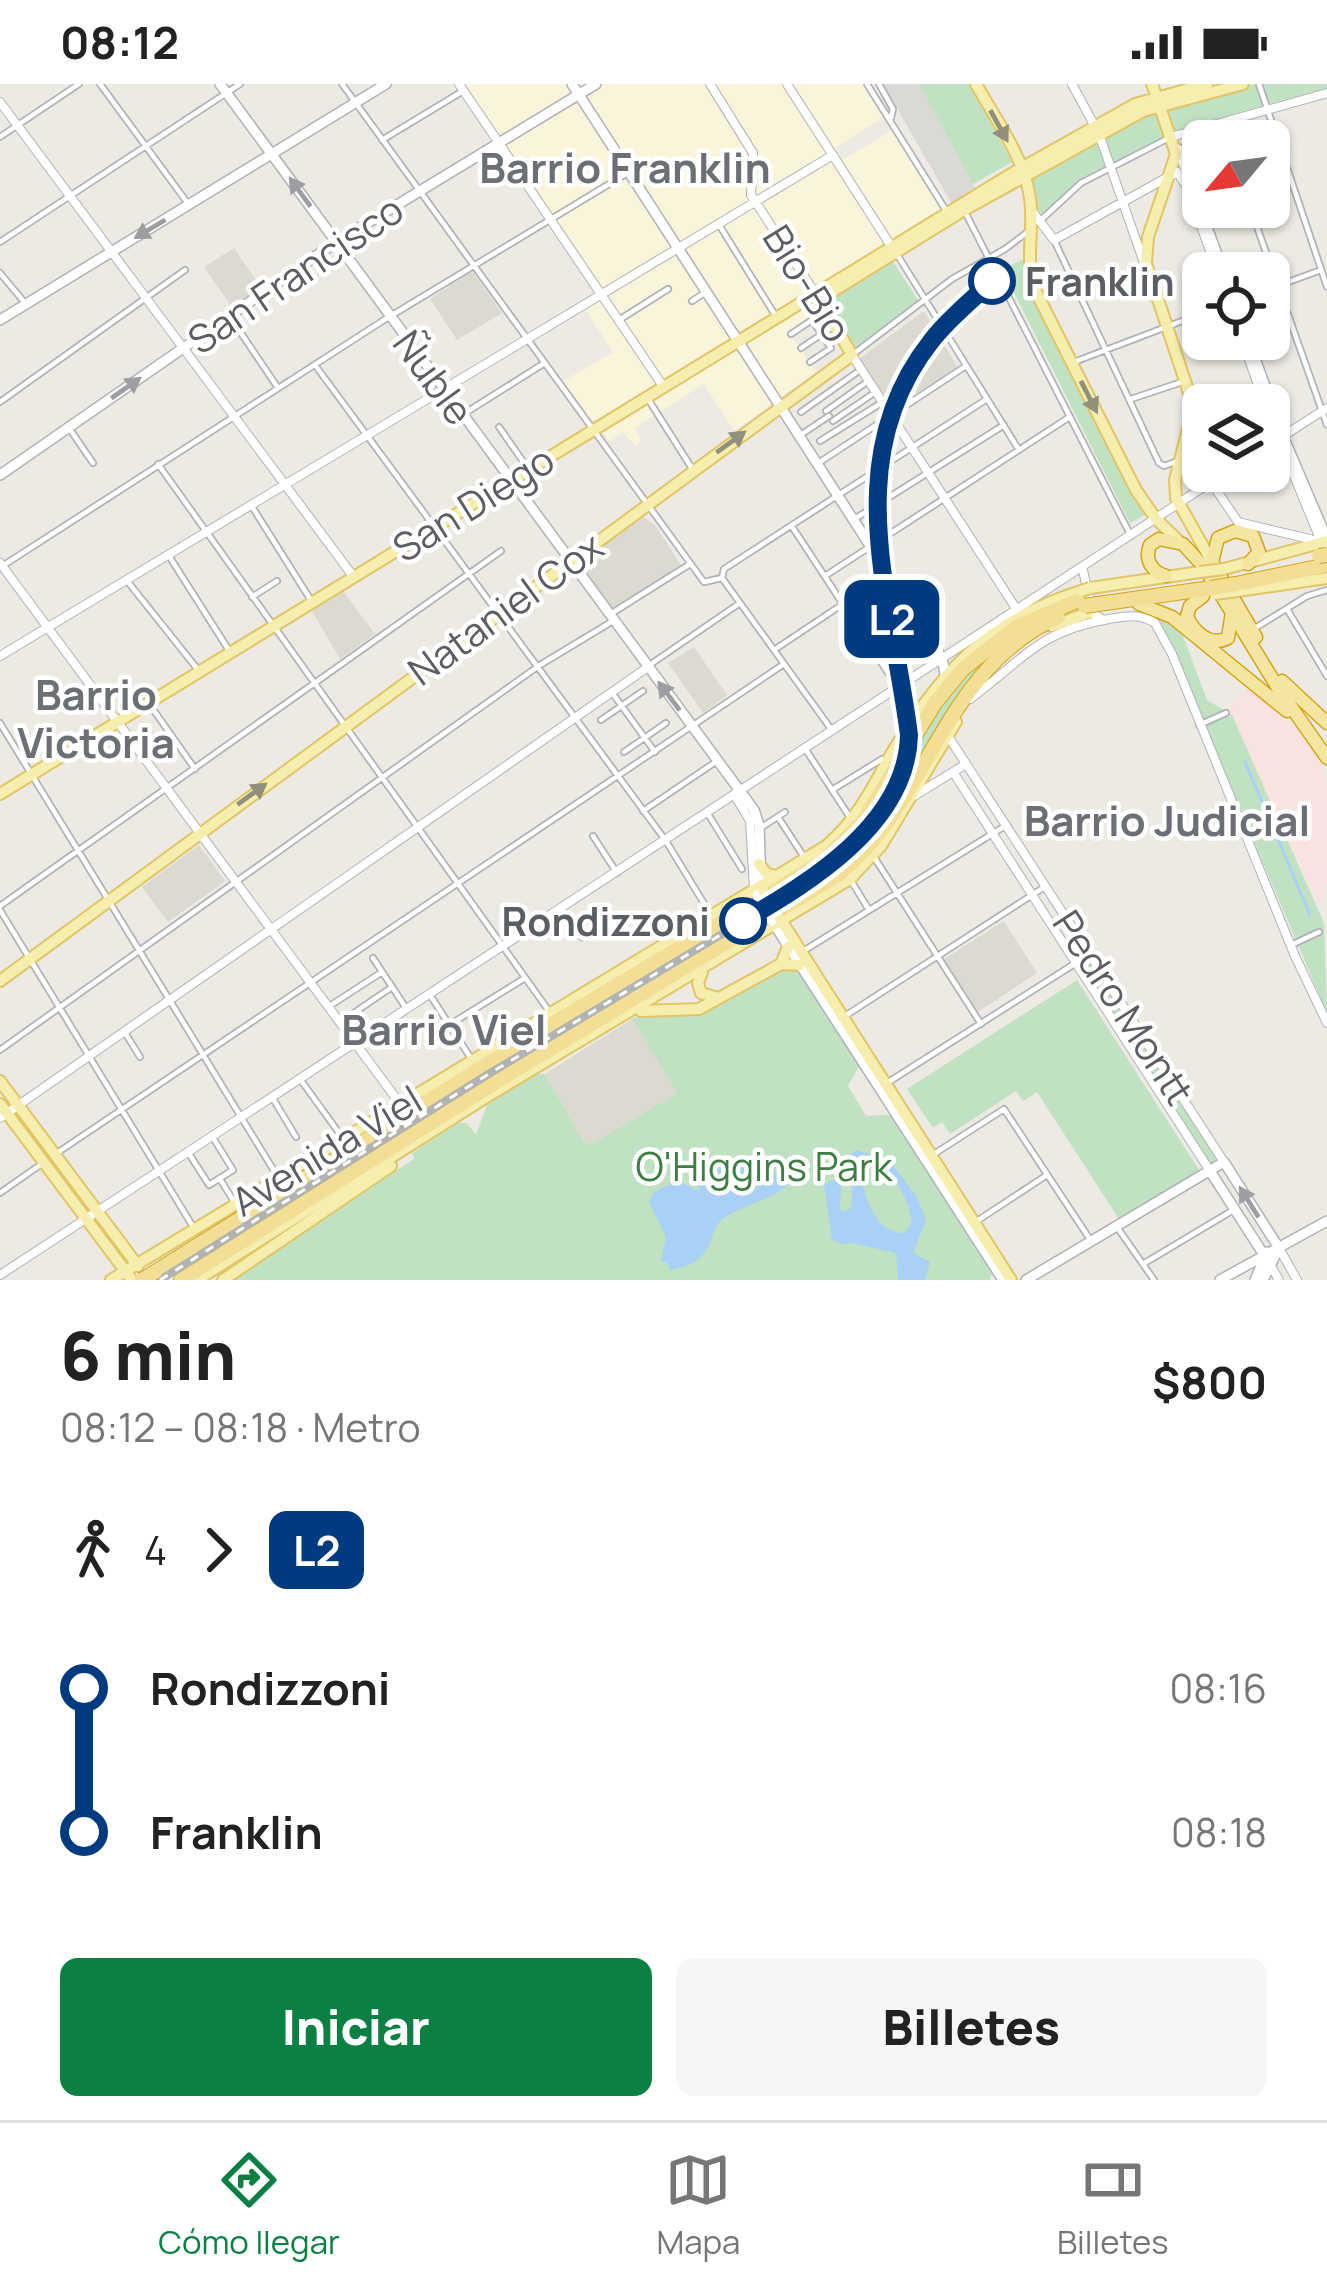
<!DOCTYPE html>
<html lang="es">
<meta charset="utf-8">
<style>
:root{--surface:#fff;--page:#f6f6f6;--text:#222;--muted:#767676;--line:#e0e0e0;--accent:#0b8043}
body{margin:0;font-family:Manrope,sans-serif;background:var(--page);color:var(--text);height:100vh;display:flex;flex-direction:column;font-size:45px;white-space:nowrap}
*{box-sizing:border-box;margin:0}
p{font-size:39px;color:var(--muted)}
.icon{flex:none;width:66px;height:66px;fill:none;stroke:currentColor;stroke-width:2;stroke-linecap:round;stroke-linejoin:round}
.map{position:relative;height:1196px;overflow:hidden}
.panel{display:flex;flex-direction:column;background:var(--surface);flex:1}
.panel>*{flex:none}
.badge{padding:0 24px;border-radius:18px;font-size:42px;line-height:78px}
.needle{width:78px;rotate:241deg}
.controls{position:absolute;left:1182px;top:36px;display:grid;gap:24px}
.controls a{display:grid;place-items:center;width:108px;height:108px;border-radius:18px;background:var(--surface);box-shadow:0 3px 9px #0004;font-size:60px}
.map>.badge{position:absolute;translate:-50% -50%;box-shadow:0 0 0 6px #fff}
.legs{display:flex;align-items:center;gap:18px;height:132px;padding:0 60px;font-size:39px}
.legs p{margin-inline-start:auto}
.head{display:flex;align-items:center;justify-content:space-between;height:204px;padding:0 60px}
h1{font-size:66px;font-weight:800;line-height:90px}
.button{display:flex;gap:24px;margin-top:auto;padding:24px 60px}
.button a{flex:1;height:138px;border-radius:18px;background:var(--accent);color:#fff;font-size:48px;font-weight:800;line-height:138px;text-align:center}
.button a+a{background:var(--page);color:var(--text)}
ul{padding:0 60px;list-style:none}
li{display:flex;align-items:center;gap:42px;height:144px;font-size:45px}
li i{display:grid;place-items:center;width:18px;height:100%;margin:0 15px;background:currentColor}
li i::after{content:'';width:30px;height:30px;margin:-15px;border:9px solid;border-radius:50%;background:var(--surface)}
li p{margin-inline-start:auto}
li:first-child i{background:linear-gradient(#0000 50%,currentColor 0)}
li:last-child i{background:linear-gradient(currentColor 50%,#0000 0)}
.status{display:flex;justify-content:space-between;align-items:center;height:84px;padding:0 60px;background:var(--surface);direction:ltr}
.status svg{height:33px;fill:currentColor}
.dock{display:flex;justify-content:space-around;align-items:center;height:168px;border-top:3px solid var(--line);background:var(--surface);font-size:33px;color:var(--muted)}
.dock a{display:grid;justify-items:center;gap:6px}
.dock .active{color:var(--accent)}
.map>svg:first-child{display:block}
.commercial{fill:#faf4da}
.industrial{fill:#dbd9d5}
.education{fill:#dcd9d1}
.medical{fill:#f8e3e0}
.green{fill:#c1e1c3}
.water{fill:#a9d1f6;fill-rule:evenodd}
.lines{fill:none;stroke-linecap:round;stroke-linejoin:round}
.stream{stroke:#a9d1f6;stroke-width:3}
.minor-casing{stroke:#b0b3b7;stroke-width:8}
.tertiary-casing{stroke:#b0b3b7;stroke-width:10}
.secondary-casing{stroke:#afb2b6;stroke-width:12}
.primary-casing{stroke:#e2c566;stroke-width:14}
.trunk-casing{stroke:#d7a417;stroke-width:15}
.motorway-casing{stroke:#d7a417;stroke-width:16}
.minor{stroke:#fff;stroke-width:4.5}
.tertiary{stroke:#fff;stroke-width:8}
.secondary{stroke:#fff;stroke-width:9}
.primary{stroke:#f6eeae;stroke-width:10}
.trunk{stroke:#f4e6a1;stroke-width:12}
.motorway{stroke:#f2de94;stroke-width:14}
.rail-casing{stroke:#b1b2b2;stroke-width:8}
.rail{stroke:#fff;stroke-width:3;stroke-dasharray:9;stroke-linecap:butt}
.secondary-bridge-casing{stroke:#afb2b6;stroke-width:12;stroke-linecap:butt}
.primary-bridge-casing{stroke:#e2c566;stroke-width:14;stroke-linecap:butt}
.motorway-bridge-casing{stroke:#d7a417;stroke-width:16;stroke-linecap:butt}
.secondary-bridge{stroke:#fff;stroke-width:9}
.primary-bridge{stroke:#f6eeae;stroke-width:10}
.motorway-bridge{stroke:#f2de94;stroke-width:14}
.oneway{fill:#91907d}
.oneway2{fill:#9d9ea1}
.line-1-casing{stroke:#fff;stroke-width:27}
.line-1{stroke:#003b80;stroke-width:18}
.stop-1-dot{fill:#fff;stroke:#003b80;stroke-width:6}
.labels{text-anchor:middle;dominant-baseline:central;stroke-width:9;stroke-linejoin:round;paint-order:stroke}
.street-label{font-size:39px;fill:#5b5e62;stroke:#fff}
.stop-label{font-size:39px;font-weight:bold;fill:#5b5e62;stroke:#fff;text-anchor:start}
.park-label{font-size:39px;fill:#3d7f43;stroke:#fff}
.neighbourhood-label{font-size:42px;font-weight:bold;fill:#6c7074;stroke:#fff}
</style>
<div class="status"><b>08:12</b><svg viewBox="0 0 49 12"><path d="M0 12V9h3v3zM5 12V6h3v6zM10 12V3h3v9zM15 12V0h3v12zM26 1h20v11H26zM47 4h2v5h-2z"/></svg></div>
<div class="map">
<svg width="1327" height="1196" viewBox="0 0 1327 1196">
<rect width="100%" height="100%" fill="#eceae3"/>
<path class="commercial" d="M 461,0 L 864,0 L 884,33 L 827,69 L 887,161 L 823,227 L 789,249 L 816,288 L 734,347 L 704,300 L 635,344 L 642,357 L 635,362 L 623,348 L 610,358 L 596,337 L 589,337 L 562,298 L 613,268 L 581,219 L 598,210 Z
M 894,45 L 940,125 L 892,155 L 842,76 Z"/>
<path class="industrial" d="M 883,0 L 919,0 L 976,105 L 952,120 Z"/>
<path class="education" d="M 234,164 L 262,205 L 232,223 L 204,183 Z
M 472,187 L 502,229 L 457,256 L 430,215 Z
M 924,227 L 958,284 L 891,324 L 859,275 Z
M 643,433 L 655,441 L 681,481 L 611,526 L 579,479 Z
M 343,507 L 375,550 L 340,575 L 312,527 Z
M 694,563 L 727,611 L 703,629 L 668,579 Z
M 199,761 L 225,797 L 168,838 L 142,803 Z
M 1004,837 L 1037,889 L 978,928 L 944,875 Z
M 632,935 L 677,1009 L 591,1060 L 584,1058 L 545,990 Z"/>
<path class="medical" d="M 1249,602 L 1295,644 L 1316,668 L 1322,686 L 1327,703 L 1327,796 L 1321,824 L 1226,627 Z"/>
<path class="green" d="M 919,0 L 970,0 L 1012,78 L 973,100 Z
M 1256,0 L 1327,0 L 1327,4 C 1221,33 1128,54 1044,131 L 1036,125 L 1029,95 L 1040,88 L 1164,22 Z
M 1026,174 L 1029,202 L 1060,263 L 1059,272 L 1064,272 L 1111,365 L 1109,370 L 1115,373 L 1147,430 L 1130,439 L 1002,185 Z
M 892,176 L 918,216 L 853,265 L 826,216 Z
M 1156,527 L 1180,544 L 1207,616 L 1232,631 L 1324,839 L 1327,929 Z
M 1009,557 L 874,751 L 863,743 L 942,618 L 964,591 Z
M 1089,876 L 1220,1076 L 1209,1082 L 1081,882 Z
M 789,882 L 796,884 L 859,982 L 848,1002 L 866,1032 L 890,1031 L 992,1189 L 990,1196 L 230,1196 L 414,1075 L 412,1069 L 458,1039 L 467,1039 L 476,1051 L 488,1018 L 536,990 L 545,990 L 584,1058 L 591,1060 L 677,1009 L 632,935 L 640,931 L 690,930 Z
M 1077,896 L 1199,1086 L 1119,1135 L 1037,1008 L 1023,1017 L 1016,1007 L 950,1050 L 942,1038 L 933,1044 L 907,1005 Z"/>
<path class="water" d="M 856,1066 L 889,1076 L 917,1113 L 926,1136 L 913,1169 L 930,1178 L 925,1196 L 898,1196 L 896,1169 L 852,1159 L 840,1160 L 832,1155 L 824,1101 L 832,1096 L 841,1099 L 840,1125 L 845,1128 L 851,1123 L 853,1093 L 861,1088 L 848,1072 ZM 870,1083 C 896,1089 908,1114 912,1138 L 904,1149 C 877,1149 867,1118 861,1095 Z
M 719,1074 L 734,1077 L 756,1091 L 798,1086 L 800,1090 C 781,1114 748,1118 724,1134 C 704,1148 721,1177 670,1186 L 667,1179 L 661,1177 L 666,1153 L 649,1119 C 653,1104 667,1101 681,1098 L 699,1107 L 700,1091 Z"/>
<g class="lines">
<path class="stream" d="M 1245,678 L 1310,831"/>
<g class="minor-casing">
<path id="minor" d="M 100,0 L 189,121
M 342,0 L 704,498 L 722,494 L 724,485 L 987,315
M 867,0 L 947,128
M 879,0 L 893,25 L 891,34
M 1259,0 L 1327,203
M 1220,39 L 1226,57
M 0,53 L 79,0
M 382,56 L 463,7
M 1250,123 L 1327,341
M 964,126 L 1131,452
M 1042,135 L 1081,99 L 1167,55
M 718,139 L 775,231
M 1054,156 L 1159,379 L 1164,382 L 1175,378
M 0,158 L 240,0
M 898,172 L 1019,366
M 0,189 L 25,219
M 1269,205 L 1321,186
M 692,217 L 706,208
M 619,236 L 668,205
M 241,249 L 278,304
M 791,250 L 812,236 L 831,264 L 810,278
M 801,264 L 831,244
M 852,271 L 952,195 L 1005,165 L 1029,147
M 1074,278 L 1203,229
M 315,281 L 666,757 L 711,831
M 648,315 L 693,386
M 1131,315 L 1182,298
M 0,318 L 185,186
M 826,327 L 864,300
M 801,328 L 856,289
M 462,331 L 543,280
M 833,337 L 871,311
M 499,343 L 527,383
M 69,344 L 93,379
M 799,352 L 829,332
M 820,357 L 878,321
M 1188,362 L 1203,352
M 820,378 L 966,282
M 158,380 L 549,927
M 251,421 L 312,518
M 856,434 L 1004,341
M 793,444 L 915,630
M 169,472 L 230,568
M 4,481 L 384,236 L 629,88
M 825,492 L 1068,334
M 722,494 L 831,645
M 128,498 L 199,587
M 252,513 L 277,497
M 1287,525 L 1327,592
M 609,531 L 690,480
M 1252,546 L 1307,512 L 1327,506
M 774,566 L 843,520
M 651,580 L 740,519
M 613,610 L 655,668
M 150,621 L 195,685
M 601,636 L 643,607
M 0,639 L 276,1090
M 1199,641 L 1226,629
M 806,666 L 849,732
M 624,668 L 666,639
M 832,706 L 882,675
M 643,727 L 717,677
M 708,730 L 742,785
M 778,733 L 804,773
M 759,745 L 785,728
M 593,752 L 617,789
M 874,773 L 981,940
M 850,795 L 869,826
M 0,822 L 501,467
M 562,825 L 582,853
M 0,826 L 195,1146
M 1291,861 L 1319,848
M 805,866 L 1005,742
M 373,874 L 406,924
M 430,911 L 472,976
M 328,923 L 382,888
M 845,932 L 1046,802
M 339,939 L 392,903
M 449,941 L 525,894
M 124,947 L 140,973
M 0,966 L 540,581 L 613,537
M 300,995 L 342,1053
M 887,999 L 1090,870
M 272,1013 L 296,1053
M 188,1068 L 209,1101 L 233,1086 L 212,1052
M 57,1069 L 784,580
M 934,1070 L 1004,1025 L 1091,1157
M 220,1095 L 236,1121
M 0,1109 L 43,1079
M 977,1137 L 1047,1091
M 1117,1143 L 1154,1196
M 1143,1180 L 1235,1125"/>
</g>
<g class="tertiary-casing">
<path id="tertiary" d="M 459,0 L 663,302
M 710,0 L 753,69 L 751,111 L 817,212
M 787,0 L 893,165
M 1072,0 L 1099,50 L 1144,179
M 0,18 L 353,492
M 1171,53 L 1327,9
M 1032,127 L 1054,156 L 1177,88 L 1187,103 L 1218,189
M 1242,255 L 1265,321
M 852,271 L 1017,526
M 1269,331 L 1327,472
M 1269,361 L 1327,324
M 1211,398 L 1238,438 L 1318,457
M 0,479 L 401,1021
M 1083,486 L 1092,529 L 1102,535
M 0,572 L 833,71
M 970,615 C 1023,576 1038,547 1109,535 C 1127,532 1139,529 1155,539 L 1172,570 L 1295,872 L 1327,939
M 948,652 L 1224,1078
M 953,688 L 1210,1087
M 735,712 L 750,737 L 754,805
M 914,712 L 966,680
M 0,1034 L 648,583
M 1279,1164 L 1297,1196
M 1268,1177 L 1279,1196
M 0,1191 L 1228,387"/>
</g>
<g class="secondary-casing">
<path id="secondary" d="M 220,0 L 754,726 L 759,741 L 761,801
M 572,0 L 931,556 L 942,574 L 945,590
M 1178,65 L 1224,189
M 0,236 L 386,0
M 1248,255 L 1283,352 L 1327,455
M 0,391 L 336,158 L 596,0
M 772,837 L 1003,1196
M 1210,1087 L 1264,1171
M 1026,1196 L 1224,1078 L 1279,1164
M 1220,1196 L 1327,1137
M 1255,1196 L 1267,1168
M 1263,1196 L 1279,1164"/>
</g>
<g class="primary-casing">
<path id="primary" d="M 976,0 C 996,36 1024,73 1030,114 C 1035,148 1023,177 1037,210 L 1136,406 L 1156,435 L 1180,458
M 1152,0 L 1176,70 L 1148,153 L 1146,179 L 1190,312 L 1189,341 L 1175,396 L 1176,414 L 1212,478
M 1224,485 L 1327,457
M 1090,504 L 1200,488
M 1238,507 L 1327,494
M 1052,542 L 1088,529
M 0,710 L 1016,87 L 1135,20 L 1207,0
M 759,780 L 767,790 L 776,792
M 779,833 L 1011,1196
M 781,880 L 788,863
M 702,888 L 698,899 L 701,909 L 718,914
M 0,897 L 852,271 L 821,218 L 822,214 L 964,126 L 1143,27 L 1243,0
M 641,927 L 699,925 L 781,880 L 799,881
M 0,997 L 138,1182
M 0,1020 L 132,1196
M 111,1196 L 826,762 C 855,738 872,705 890,672 C 939,589 986,537 1081,507
M 197,1196 L 488,1012 L 850,795 L 881,762 L 956,638
M 223,1196 L 391,1082"/>
</g>
<g class="trunk-casing">
<path id="trunk" d="M 1248,480 L 1259,468 L 1253,452 L 1235,447 L 1218,454 L 1212,478 L 1256,553
M 1166,492 C 1152,488 1144,476 1150,461 L 1159,455 L 1183,460 L 1204,483 L 1278,604 L 1327,674
M 1203,512 L 1190,522 L 1187,532 C 1194,549 1211,563 1228,554 L 1232,528
M 1139,520 L 1172,533 L 1287,627
M 1282,597 L 1327,639"/>
</g>
<g class="motorway-casing">
<path id="motorway" d="M 1236,500 L 1327,481
M 1098,520 L 1211,504
M 155,1188 L 527,955 L 821,779 L 862,738 L 935,619 L 963,585 L 1016,543 L 1081,515
M 181,1196 L 501,995 L 838,791 C 931,717 940,587 1058,533"/>
</g>
<use href="#minor" class="minor"/>
<use href="#tertiary" class="tertiary"/>
<use href="#secondary" class="secondary"/>
<use href="#primary" class="primary"/>
<use href="#trunk" class="trunk"/>
<use href="#motorway" class="motorway"/>
<g class="rail-casing">
<path id="rail" d="M 160,1196 L 487,991 L 802,802 L 836,778 L 866,745"/>
</g>
<use href="#rail" class="rail"/>
<g class="secondary-bridge-casing">
<path id="secondary-bridge" d="M 757,811 L 772,837"/>
</g>
<g class="primary-bridge-casing">
<path id="primary-bridge" d="M 1200,488 L 1224,485
M 1081,507 L 1090,504
M 1215,510 L 1238,507
M 764,808 L 779,833"/>
</g>
<g class="motorway-bridge-casing">
<path id="motorway-bridge" d="M 1319,472 L 1327,471
M 1211,504 L 1236,500
M 1085,522 L 1098,520
M 142,1196 L 155,1188"/>
</g>
<use href="#secondary-bridge" class="secondary-bridge"/>
<use href="#primary-bridge" class="primary-bridge"/>
<use href="#motorway-bridge" class="motorway-bridge"/>
</g>
<defs><path id="oneway-solid" d="M-6-.8H1V-3.2L6.5 0L1 3.2V.8H-6Z" transform="scale(3)"/></defs>
<g class="oneway">
<use href="#oneway-solid" transform="translate(999 42) rotate(61)"/>
<use href="#oneway-solid" transform="translate(1089 313) rotate(63)"/>
<use href="#oneway-solid" transform="translate(731 358) rotate(-36)"/>
<use href="#oneway-solid" transform="translate(252 710) rotate(-36)"/>
</g>
<g class="oneway2">
<use href="#oneway-solid" transform="translate(300 108) rotate(-126)"/>
<use href="#oneway-solid" transform="translate(150 145) rotate(149)"/>
<use href="#oneway-solid" transform="translate(126 304) rotate(-35)"/>
<use href="#oneway-solid" transform="translate(669 612) rotate(-127)"/>
<use href="#oneway-solid" transform="translate(1249 1118) rotate(-122)"/>
</g>
<g class="lines">
<g class="line-1-casing">
<path id="line-1" d="M 743,837 C 810,798 907,740 909,651 C 892,515 837,375 932,256 C 949,234 972,216 992,197"/>
</g>
<use href="#line-1" class="line-1"/>
</g>
<g class="stop-1-dot">
<circle cx="992" cy="197" r="21"/>
<circle cx="743" cy="837" r="21"/>
</g>
<g class="labels">
<g class="street-label">
<text transform="translate(295 190) rotate(-34)">San Francisco</text>
<text transform="translate(808 199) rotate(58)">Bio-Bio</text>
<text transform="translate(434 293) rotate(54)">Ñuble</text>
<text transform="translate(473 419) rotate(-32)">San Diego</text>
<text transform="translate(505 524) rotate(-36)">Nataniel Cox</text>
<text transform="translate(1124 923) rotate(57)">Pedro Montt</text>
<text transform="translate(326 1066) rotate(-31)">Avenida Viel</text>
</g>
<g class="stop-label">
<text x="1025" y="197">Franklin</text>
<text x="710" y="837" text-anchor="end">Rondizzoni</text>
</g>
<g class="park-label">
<text x="764" y="1082">O'Higgins Park</text>
</g>
<g class="neighbourhood-label">
<text x="625" y="83">Barrio Franklin</text>
<text x="96" y="610">Barrio<tspan x="96" dy="48">Victoria</tspan></text>
<text x="1167" y="736">Barrio Judicial</text>
<text x="444" y="945">Barrio Viel</text>
</g>
</g>
</svg>
<div class="controls">
<a><svg class="needle" viewBox="-14 -14 28 28"><path d="M0-13l5 13h-10z" fill="#e53935"/><path d="M0 13l5-13h-10z" fill="#767676"/></svg></a>
<a><svg class="icon" aria-label="locate" viewBox="0 0 24 24"><circle cx="12" cy="12" r="6"/><path d="M12 2v4M12 18v4M2 12h4M18 12h4"/></svg></a>
<a><svg class="icon" aria-label="layers" viewBox="0 0 24 24"><path d="M12 4l9 5-9 5-9-5zM3 14l9 5 9-5"/></svg></a>
</div>
<b class="badge" style="left:892px;top:535px;background:#003b80;color:#fff">L2</b>
</div>
<section class="panel">
<div class="head"><div><h1>6 min</h1><p>08:12 – 08:18 · Metro</p></div><b>$800</b></div>
<div class="legs"><svg class="icon" aria-label="walk" viewBox="0 0 24 24"><circle cx="13" cy="4" r="2"/><path d="M13 8l-2 6 4 7M11 14l-3 7M7 12l3-4h3l4 4"/></svg>4<svg class="icon" aria-label="forward" viewBox="0 0 24 24"><path d="M9 5l7 7-7 7"/></svg><b class="badge" style="background:#003b80;color:#fff">L2</b></div>
<ul>
<li><i style="color:#003b80"></i><b>Rondizzoni</b><p>08:16</p></li>
<li><i style="color:#003b80"></i><b>Franklin</b><p>08:18</p></li>
</ul>
<div class="button"><a>Iniciar</a><a>Billetes</a></div>
</section>
<nav class="dock">
<a class="active"><svg class="icon" aria-label="directions" viewBox="0 0 24 24"><path d="M12 3l9 9-9 9-9-9zM9 14v-3h6M13 9l2 2-2 2"/></svg>Cómo llegar</a>
<a><svg class="icon" aria-label="map" viewBox="0 0 24 24"><path d="M3 6l6-2 6 2 6-2v14l-6 2-6-2-6 2zM9 4v14M15 6v14"/></svg>Mapa</a>
<a><svg class="icon" aria-label="tickets" viewBox="0 0 24 24"><path d="M3 7h18v10H3zM15 7v10"/></svg>Billetes</a>
</nav>
